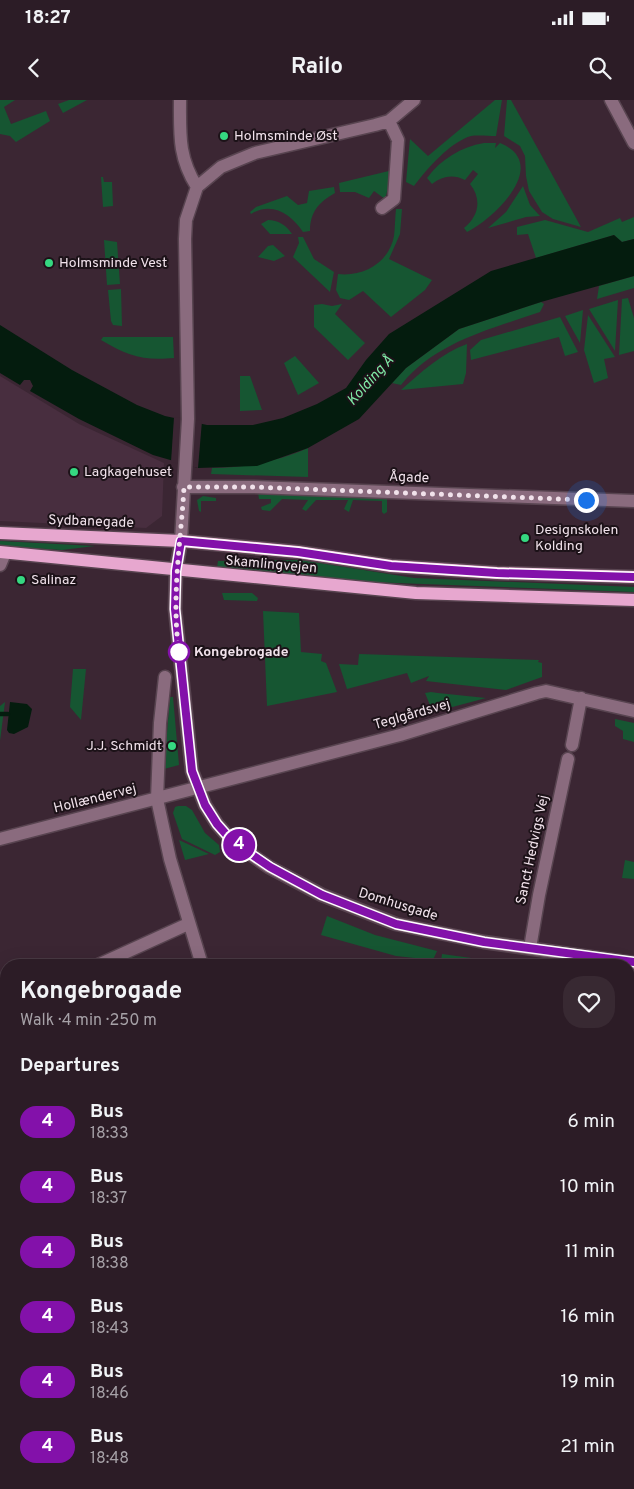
<!DOCTYPE html>
<meta charset="utf-8">
<style>
:root{--surface:#2c1c26;--page:#382932;--text:#f1f3f6;--muted:#a6a1a7;--line:#483a43}
body{margin:0;font-family:Overpass,sans-serif;background:var(--page);color:var(--text);height:100vh;display:flex;flex-direction:column;font-size:19px;white-space:nowrap}
*{box-sizing:border-box;margin:0}
p{font-size:16px;color:var(--muted)}
.icon{flex:none;width:28px;height:28px;fill:none;stroke:currentColor;stroke-width:2;stroke-linecap:round;stroke-linejoin:round}
.map{position:relative;flex:1;overflow:hidden}
.drawer{position:absolute;left:0px;top:859px;width:635px;height:531px;display:flex;flex-direction:column;background:var(--surface);border-radius:20px 20px 0 0;box-shadow:0 5px 20px #0002,0 0 0 1px var(--line)}
.drawer>*{flex:none}
.badge{padding:0 10px;border-radius:16px;font-size:18px;line-height:32px}
.you{position:absolute;width:25px;height:25px;margin:-12px;border:4px solid #fff;border-radius:50%;background:#1a73e8;box-shadow:0 0 0 8px #1a73e833}
.map>.badge{position:absolute;translate:-50% -50%;box-shadow:0 0 0 2px #fff}
h2{padding:0 20px;font-size:19px;line-height:45px}
.round{display:grid;place-items:center;flex:none;width:52px;height:52px;border-radius:20px;background:var(--page)}
.overview{display:flex;align-items:center;justify-content:space-between;height:85px;padding:0 20px}
h1{font-size:24px;font-weight:700;line-height:38px}
ul{padding:0;list-style:none}
li{display:flex;align-items:center;gap:15px;height:65px;padding:0 20px}
li div{flex:1}
li b{display:block;font-size:19px}
li em{font-style:normal}
li .badge{min-width:55px;font-weight:700;text-align:center}
.status{display:flex;justify-content:space-between;align-items:center;height:35px;padding:0 25px;background:var(--surface);direction:ltr}
.status svg{height:14px;fill:currentColor}
header{display:flex;justify-content:space-between;align-items:center;height:65px;padding:0 20px;background:var(--surface);font-size:22px;font-weight:700}
.map>svg:first-child{display:block}
.built{fill:#482e3f}
.green{fill:#165632}
.water{fill:#041c0e}
.pier{fill:#3b2633}
.lines{fill:none;stroke-linecap:round;stroke-linejoin:round}
.stream{stroke:#041c0e;stroke-width:4.5}
.minor-casing{stroke:#584450;stroke-width:15}
.major-casing{stroke:#584450;stroke-width:15}
.minor{stroke:#8a6b7e;stroke-width:12}
.major{stroke:#e7a7cf;stroke-width:12}
.line-casing{stroke:#fff;stroke-width:11}
.line{stroke:#8311aa;stroke-width:8}
.walk{stroke:#f1e2eb;stroke-width:5;stroke-dasharray:0 9}
.poi-dot{fill:#35d881;stroke:#1c1218;stroke-width:2}
.stop-dot{fill:#fff;stroke:#8311aa;stroke-width:2.5}
.labels{text-anchor:middle;dominant-baseline:central;stroke-width:4;stroke-linejoin:round;paint-order:stroke}
.poi-label{font-size:14px;fill:#f1e2eb;stroke:#1c1218;text-anchor:start}
.street-label{font-size:14px;fill:#f1e2eb;stroke:#1c1218}
.stop-label{font-size:14px;font-weight:bold;fill:#f1e2eb;stroke:#1c1218;text-anchor:start}
.water-label{font-size:15px;font-style:italic;fill:#7fe8a5;stroke:#1c1218}
</style>
<div class="status"><b>18:27</b><svg viewBox="0 0 49 12"><path d="M0 12V9h3v3zM5 12V6h3v6zM10 12V3h3v9zM15 12V0h3v12zM26 1h20v11H26zM47 4h2v5h-2z"/></svg></div>
<header><svg class="icon" aria-label="back" viewBox="0 0 24 24"><path d="M15 5l-7 7 7 7"/></svg>Railo<svg class="icon" aria-label="search" viewBox="0 0 24 24"><circle cx="10" cy="10" r="6"/><path d="M15 15l6 6"/></svg></header>
<div class="map">
<svg width="634" height="1389" viewBox="0 0 634 1389">
<rect width="100%" height="100%" fill="#3b2633"/>
<path class="built" d="M 0,276 L 79,324 L 164,363 L 162,416 L 146,428 L 0,421 Z"/>
<path class="green" d="M 0,0 L 15,0 L 4,7 L 11,24 L 46,11 L 50,21 L 16,42 L 10,36 L 0,34 Z
M 69,0 L 87,0 L 63,13 L 58,4 Z
M 495,0 L 502,0 L 496,36 C 488,36 478,35 471,36 C 450,42 427,69 414,86 L 406,82 L 410,39 L 428,56 Z
M 507,0 L 511,0 L 581,127 L 553,119 L 542,112 L 529,91 L 526,76 L 525,56 L 520,46 L 504,36 Z
M 484,43 L 496,43 L 495,48 L 500,43 C 551,64 495,118 467,132 L 464,128 C 479,116 482,99 470,84 L 478,74 L 473,70 L 465,80 C 453,74 442,76 432,84 L 427,78 C 441,59 461,47 484,43 Z
M 393,70 L 385,99 L 374,91 L 369,98 L 355,92 L 340,92 L 339,83 Z
M 101,77 L 103,77 L 104,82 L 112,82 L 113,106 L 103,107 Z
M 523,86 L 530,105 L 540,116 L 526,117 L 488,128 L 506,112 Z
M 334,87 L 335,93 C 319,102 310,112 310,131 L 303,132 C 291,114 272,101 251,114 L 250,112 L 256,107 L 287,96 L 298,105 L 307,103 L 309,91 Z
M 396,109 L 402,109 L 400,134 L 389,159 L 432,180 L 425,190 L 391,217 L 363,191 L 349,200 L 340,198 L 336,190 L 338,174 C 363,177 389,163 394,136 C 395,128 395,118 396,109 Z
M 634,117 L 634,139 L 622,142 L 614,135 L 536,158 L 528,134 L 517,135 L 517,127 L 545,120 L 588,132 L 620,118 L 622,122 Z
M 268,120 C 278,120 286,125 292,134 L 270,134 L 261,124 Z
M 298,137 L 303,137 L 314,159 L 334,172 L 330,192 L 293,157 L 299,143 Z
M 104,140 L 117,142 L 120,184 L 107,185 Z
M 273,145 L 285,156 L 274,161 L 258,157 L 268,146 Z
M 634,176 L 634,188 L 597,199 L 599,186 Z
M 121,189 L 122,226 L 113,225 L 111,221 L 108,190 Z
M 628,198 L 634,218 L 634,251 L 619,255 L 622,199 Z
M 618,200 L 615,251 L 589,209 Z
M 541,202 L 544,204 L 540,212 C 491,229 435,242 401,285 L 392,283 L 406,268 L 459,229 Z
M 322,204 L 332,206 L 342,204 L 335,214 L 365,243 L 348,260 L 314,227 L 314,205 Z
M 583,210 L 580,243 L 565,216 Z
M 588,215 L 615,257 L 604,259 L 608,278 L 594,283 L 584,250 Z
M 560,217 L 578,252 L 565,256 L 559,237 L 471,260 L 470,250 L 481,240 Z
M 103,237 L 173,237 L 174,258 C 143,261 128,256 101,240 Z
M 467,244 L 466,273 L 463,284 L 401,290 C 420,273 442,253 467,244 Z
M 295,256 L 319,283 L 298,295 L 284,263 Z
M 240,276 L 250,276 L 262,310 L 240,311 Z
M 308,348 L 308,377 L 211,374 L 212,368 C 244,368 279,361 308,348 Z
M 258,393 L 387,396 L 387,412 L 384,414 L 382,412 L 382,401 L 353,400 L 349,412 L 344,409 L 348,400 L 316,400 L 306,411 L 302,409 L 308,400 L 282,399 L 270,411 L 262,410 L 261,407 L 271,403 L 271,399 L 259,399 Z
M 203,396 L 216,398 L 216,401 L 201,401 L 201,412 L 199,411 L 197,400 Z
M 0,441 L 95,446 L 62,450 L 0,446 Z
M 300,460 L 414,478 L 634,487 L 634,492 L 370,482 L 217,467 L 218,461 Z
M 222,493 L 252,493 L 258,498 L 257,501 L 224,500 Z
M 263,511 L 299,513 L 301,552 L 322,554 L 321,561 L 326,563 L 337,592 L 267,606 Z
M 359,554 L 539,560 L 538,562 L 542,563 L 542,577 L 506,590 L 426,581 L 429,576 L 411,583 L 407,573 L 347,589 L 339,564 L 358,565 Z
M 73,569 L 86,569 L 81,620 L 70,607 Z
M 431,592 L 438,593 L 486,598 L 430,613 L 432,610 L 425,593 Z
M 170,597 L 173,597 L 179,665 L 164,669 Z
M 5,602 L 0,641 L 0,606 Z
M 615,619 L 634,623 L 634,642 L 623,639 L 623,631 L 615,626 Z
M 178,706 L 186,706 L 192,710 L 205,733 L 219,745 L 220,752 L 215,755 L 182,739 L 173,713 L 175,707 Z
M 179,740 L 209,754 L 185,760 Z
M 625,760 L 634,762 L 634,779 L 622,778 Z
M 327,816 L 375,835 L 437,851 L 433,860 L 396,856 L 321,835 Z
M 442,854 L 501,862 L 501,865 L 441,861 Z
M 629,1029 L 634,1037 L 634,1077 L 629,1072 Z"/>
<path class="water" d="M 614,135 L 622,142 L 634,139 L 634,176 L 541,202 L 459,229 L 406,268 L 359,319 L 308,348 L 257,366 L 198,368 L 153,355 L 79,319 L 30,291 L 33,286 L 30,280 L 24,280 L 20,285 L 0,273 L 0,225 L 72,270 L 137,305 L 165,316 L 207,325 L 253,325 L 283,318 L 317,304 L 346,288 L 366,260 L 389,234 L 491,171 Z
M 10,602 L 27,604 L 32,609 L 28,627 L 14,634 L 9,633 L 7,630 Z"/>
<path class="pier" d="M 174,317 L 202,321 L 198,368 L 171,362 Z"/>
<g class="lines">
<path class="stream" d="M 0,614 L 8,614"/>
<g class="minor-casing">
<path id="minor" d="M 180,0 C 180,34 178,57 197,87 L 186,120 L 185,139 L 188,319 L 181,441 L 176,471 L 175,509 L 192,671 L 205,705 L 217,724 L 233,742 L 269,767 L 322,795 L 396,824 L 484,842 L 634,863
M 611,0 L 634,43
M 197,87 L 221,67 L 255,53 L 375,25 L 389,21 L 414,0
M 382,108 L 394,99 L 398,40 L 389,21
M 183,387 L 253,387 L 634,401
M 0,465 L 5,453
M 165,577 L 160,623 L 157,699 L 170,759 L 202,865
M 572,645 L 581,598
M 0,739 L 400,635 L 537,593 L 546,591 L 634,611
M 530,848 L 539,795 L 568,659
M 98,865 L 188,824
M 629,905 L 634,901
M 0,909 L 6,906
M 629,999 L 634,1007
M 0,1067 L 6,1064
M 0,1081 L 6,1091
M 629,1198 L 634,1206
M 629,1228 L 634,1225
M 629,1378 L 634,1373
M 277,1384 L 285,1389
M 465,1384 L 466,1389
M 616,1389 L 622,1384"/>
</g>
<g class="major-casing">
<path id="major" d="M 0,433 L 181,441 L 298,452 L 391,466 L 497,473 L 634,477
M 0,452 L 416,493 L 634,500"/>
</g>
<use href="#minor" class="minor"/>
<use href="#major" class="major"/>
</g>
<g class="lines">
<g class="line-casing">
<path id="line" d="M 634,477 L 497,473 L 391,466 L 298,452 L 181,441 L 176,471 L 175,509 L 192,671 L 205,705 L 217,724 L 233,742 L 270,767 L 322,795 L 396,824 L 484,842 L 634,862"/>
</g>
<use href="#line" class="line"/>
<path class="walk" d="M 179,552 C 171,496 181,442 184,387 L 253,387 L 586,400"/>
</g>
<g class="poi-dot">
<circle cx="224" cy="36" r="5"/>
<circle cx="49" cy="163" r="5"/>
<circle cx="74" cy="372" r="5"/>
<circle cx="525" cy="438" r="5"/>
<circle cx="21" cy="480" r="5"/>
<circle cx="172" cy="646" r="5"/>
</g>
<circle class="stop-dot" cx="179" cy="552" r="10"/>
<g class="labels">
<g class="poi-label">
<text x="234" y="36">Holmsminde Øst</text>
<text x="59" y="163">Holmsminde Vest</text>
<text x="84" y="372">Lagkagehuset</text>
<text x="535" y="430">Designskolen<tspan x="535" dy="16">Kolding</tspan></text>
<text x="31" y="480">Salinaz</text>
<text x="162" y="646" text-anchor="end">J.J. Schmidt</text>
</g>
<g class="street-label">
<text transform="translate(409 378) rotate(2)">Ågade</text>
<text transform="translate(91 422) rotate(2)">Sydbanegade</text>
<text transform="translate(271 465) rotate(5)">Skamlingvejen</text>
<text transform="translate(412 615) rotate(-16)">Teglgårdsvej</text>
<text transform="translate(95 699) rotate(-14)">Hollændervej</text>
<text transform="translate(533 750) rotate(-78)">Sanct Hedvigs Vej</text>
<text transform="translate(398 805) rotate(17)">Domhusgade</text>
</g>
<g class="stop-label">
<text x="194" y="552">Kongebrogade</text>
</g>
<g class="water-label">
<text transform="translate(371 281) rotate(-48)">Kolding Å</text>
</g>
</g>
</svg>
<div class="you" style="left:586px;top:400px"></div>
<b class="badge" style="left:239px;top:745px;background:#8311aa;color:#fff">4</b>
<section class="drawer">
<div class="overview"><div><h1>Kongebrogade</h1><p>Walk · 4 min · 250 m</p></div><a class="round"><svg class="icon" aria-label="heart" viewBox="0 0 24 24"><path d="M12 20l-8-8c-3-5 5-10 8-4 3-6 11-1 8 4z"/></svg></a></div>
<h2>Departures</h2>
<ul>
<li><span class="badge" style="background:#8311aa;color:#fff">4</span><div><b>Bus</b><p>18:33</p></div><em>6 min</em></li>
<li><span class="badge" style="background:#8311aa;color:#fff">4</span><div><b>Bus</b><p>18:37</p></div><em>10 min</em></li>
<li><span class="badge" style="background:#8311aa;color:#fff">4</span><div><b>Bus</b><p>18:38</p></div><em>11 min</em></li>
<li><span class="badge" style="background:#8311aa;color:#fff">4</span><div><b>Bus</b><p>18:43</p></div><em>16 min</em></li>
<li><span class="badge" style="background:#8311aa;color:#fff">4</span><div><b>Bus</b><p>18:46</p></div><em>19 min</em></li>
<li><span class="badge" style="background:#8311aa;color:#fff">4</span><div><b>Bus</b><p>18:48</p></div><em>21 min</em></li>
</ul>
</section>
</div>
